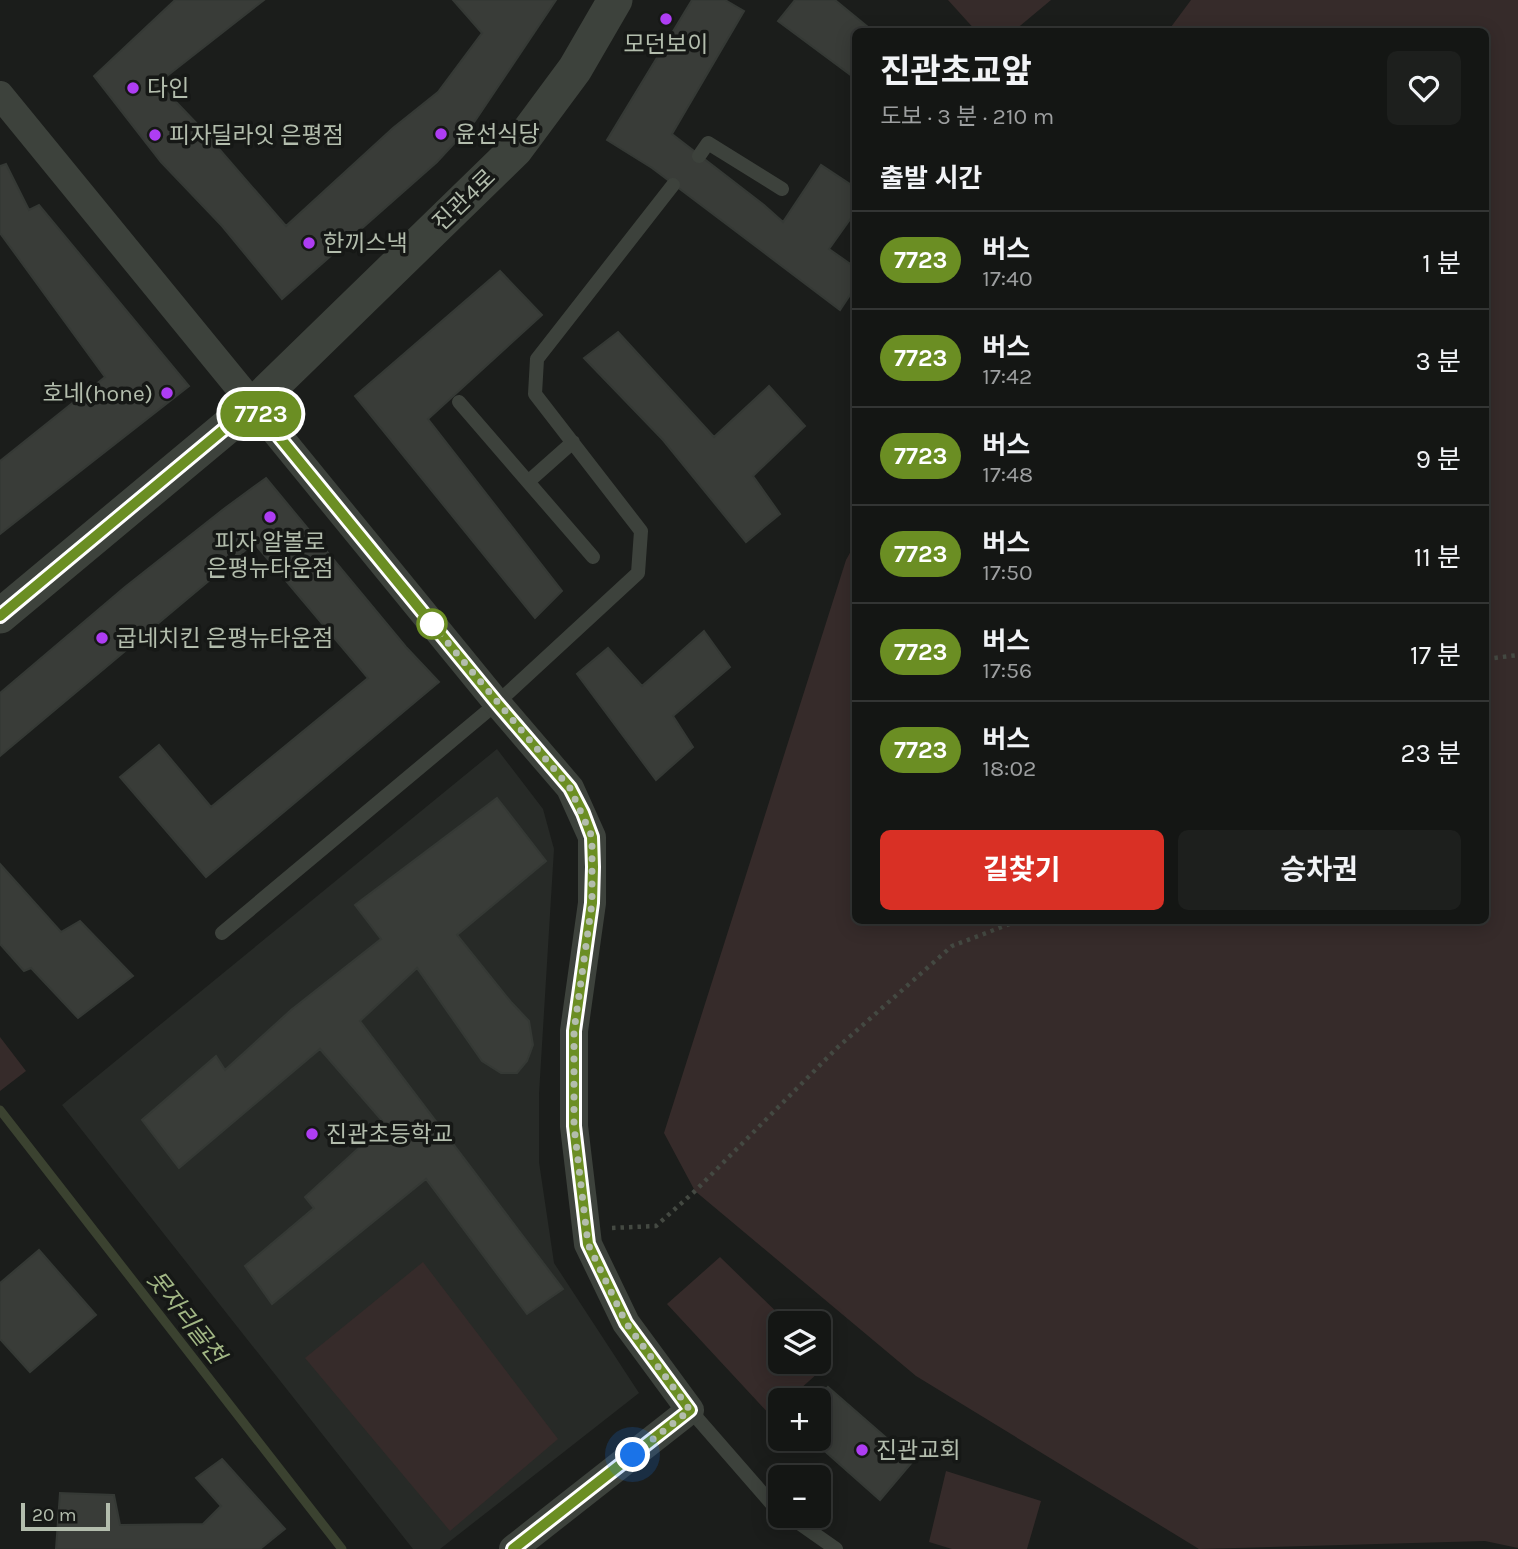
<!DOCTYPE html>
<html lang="ko">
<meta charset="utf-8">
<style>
:root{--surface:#141614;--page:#1d1f1d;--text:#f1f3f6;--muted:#9d9fa0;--line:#333534;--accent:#d93025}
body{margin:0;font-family:Karla,"Noto Sans KR",sans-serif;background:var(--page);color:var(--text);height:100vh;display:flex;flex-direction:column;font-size:26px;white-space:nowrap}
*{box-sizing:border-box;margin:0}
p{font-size:23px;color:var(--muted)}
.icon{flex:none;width:38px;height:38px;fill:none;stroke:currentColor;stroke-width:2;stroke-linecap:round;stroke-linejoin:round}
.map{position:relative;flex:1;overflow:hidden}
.details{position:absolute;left:852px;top:28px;width:637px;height:896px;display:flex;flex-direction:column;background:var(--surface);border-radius:10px;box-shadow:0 4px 18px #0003,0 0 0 2px var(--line)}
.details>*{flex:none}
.badge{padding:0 14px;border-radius:23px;font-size:24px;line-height:46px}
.fabs{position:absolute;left:768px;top:1311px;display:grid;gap:14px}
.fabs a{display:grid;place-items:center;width:63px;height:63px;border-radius:10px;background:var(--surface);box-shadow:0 4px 18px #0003,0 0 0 2px var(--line);font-size:35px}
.scale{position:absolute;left:21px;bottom:18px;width:89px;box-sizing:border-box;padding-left:7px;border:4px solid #b3bdad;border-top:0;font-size:19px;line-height:24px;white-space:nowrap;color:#b3bdad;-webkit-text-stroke:5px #161816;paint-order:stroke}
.you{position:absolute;width:35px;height:35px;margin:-18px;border:5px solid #fff;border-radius:50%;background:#1a73e8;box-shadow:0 0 0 10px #1a73e833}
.map>.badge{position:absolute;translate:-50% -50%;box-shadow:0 0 0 4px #fff}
h2{padding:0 28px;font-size:26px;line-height:63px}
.round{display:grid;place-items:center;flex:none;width:74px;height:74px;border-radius:10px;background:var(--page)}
.headline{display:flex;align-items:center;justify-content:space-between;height:119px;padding:0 28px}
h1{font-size:33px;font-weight:700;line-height:52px}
.button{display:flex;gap:14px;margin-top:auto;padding:14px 28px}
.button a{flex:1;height:80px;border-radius:10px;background:var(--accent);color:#fff;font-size:28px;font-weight:700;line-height:80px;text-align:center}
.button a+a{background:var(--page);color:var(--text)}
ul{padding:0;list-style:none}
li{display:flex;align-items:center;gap:21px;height:98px;padding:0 28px;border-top:2px solid var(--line)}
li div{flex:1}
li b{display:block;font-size:26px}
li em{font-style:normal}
li .badge{min-width:77px;font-weight:700;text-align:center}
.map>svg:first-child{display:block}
.built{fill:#272a27}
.green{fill:#362b2a}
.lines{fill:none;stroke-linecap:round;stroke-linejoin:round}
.stream{stroke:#3b4230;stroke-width:9}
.building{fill:#393c38;stroke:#353935;stroke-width:2}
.path{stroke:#444942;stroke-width:4.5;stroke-dasharray:3.5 5;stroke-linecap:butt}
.service{stroke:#3d423c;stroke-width:14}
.minor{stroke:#3d423c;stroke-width:28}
.tertiary{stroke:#3d423c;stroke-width:35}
.line-casing{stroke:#fff;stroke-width:16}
.line{stroke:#6b8e23;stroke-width:10}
.walk{stroke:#b3bdad;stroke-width:7;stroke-dasharray:0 12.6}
.poi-dot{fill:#ae3df3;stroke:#161816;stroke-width:2.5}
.stop-dot{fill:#fff;stroke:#6b8e23;stroke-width:3.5}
.labels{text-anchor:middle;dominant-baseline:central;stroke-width:7;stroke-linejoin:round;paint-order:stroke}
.poi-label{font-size:23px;fill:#b3bdad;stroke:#161816;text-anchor:start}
.street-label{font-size:23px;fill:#b3bdad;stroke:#161816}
.water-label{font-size:24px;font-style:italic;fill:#a2b785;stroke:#161816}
</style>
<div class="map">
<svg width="1518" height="1549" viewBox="0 0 1518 1549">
<rect width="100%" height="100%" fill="#1b1d1b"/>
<path class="built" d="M 497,749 L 543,809 L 554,849 L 539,1094 L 539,1162 L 554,1263 L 639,1393 L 440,1549 L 413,1549 L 62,1105 Z"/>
<path class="green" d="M 948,0 L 1051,0 L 1014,31 L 977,32 Z
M 1191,0 L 1518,0 L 1518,1548 L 1485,1541 L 1199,1549 L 916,1376 L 695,1191 L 664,1133 L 846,560 L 856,542 L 856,920 L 1486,920 L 1486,32 L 1168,31 Z
M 0,1037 L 26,1071 L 0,1091 Z
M 720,1257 L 788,1323 L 780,1323 L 780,1362 L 819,1362 L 819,1353 L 829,1363 L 788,1400 L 780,1400 L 780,1407 L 771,1416 L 667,1304 Z
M 423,1262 L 558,1439 L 450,1531 L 305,1358 Z
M 946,1471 L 1041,1501 L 1027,1549 L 952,1549 L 929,1542 Z"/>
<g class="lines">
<path class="stream" d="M 0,1110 L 342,1549"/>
</g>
<path class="building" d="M 175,0 L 264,0 L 158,83 L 201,128 L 286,226 L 393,128 L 438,92 L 482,33 L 453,0 L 556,0 L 475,121 L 437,162 L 282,299 L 222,226 L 161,162 L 94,76 Z
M 692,0 L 725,0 L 744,11 L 672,134 L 764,205 L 783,222 L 821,165 L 856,188 L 856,211 L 829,249 L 856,268 L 856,286 L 840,310 L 652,168 L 607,140 Z
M 795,0 L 835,0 L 874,32 L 856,32 L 856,79 L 778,21 Z
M 6,164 L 29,210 L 39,205 L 189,386 L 0,534 L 0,461 L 105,377 L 0,233 L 0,166 Z
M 500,271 L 542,315 L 428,419 L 562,591 L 535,618 L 355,396 Z
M 618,332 L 714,437 L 769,386 L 805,426 L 753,476 L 780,514 L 746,542 L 663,440 L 584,358 Z
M 266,478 L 406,647 L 439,682 L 206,877 L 120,777 L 159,745 L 211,807 L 368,678 L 254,543 L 0,756 L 0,693 L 125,587 L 225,508 Z
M 704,631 L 730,667 L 673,716 L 693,747 L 656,780 L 577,674 L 608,648 L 642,686 Z
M 497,798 L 546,861 L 457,935 L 511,1002 L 529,1021 L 533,1045 L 527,1061 L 517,1073 L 501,1073 L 482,1061 L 417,968 L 360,1021 L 563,1289 L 527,1314 L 426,1179 L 272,1304 L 245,1266 L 314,1208 L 305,1197 L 385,1124 L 320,1049 L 179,1168 L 142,1120 L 216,1056 L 225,1070 L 291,1010 L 381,939 L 355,905 Z
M 0,864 L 61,932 L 80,921 L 133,976 L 78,1018 L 31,968 L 24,971 L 0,944 Z
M 39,1250 L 96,1315 L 30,1372 L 0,1339 L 0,1283 Z
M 828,1387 L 913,1461 L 880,1500 L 810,1438 L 819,1438 L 819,1400 L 816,1400 Z
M 222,1459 L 285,1529 L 260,1549 L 56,1549 L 60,1493 L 114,1495 L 120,1525 L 203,1524 L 221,1506 L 196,1478 Z"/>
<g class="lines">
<path class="path" d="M 1486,659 L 1518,655
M 612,1228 L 656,1226 L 695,1191 L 838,1047 L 952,946 L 1020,920"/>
<path class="service" d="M 699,156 L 708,143 L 782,189
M 459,402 L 593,557
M 529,481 L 573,442
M 222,933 L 497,703 L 638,573 L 641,531 L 535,394 L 537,359 L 673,185
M 690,1410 L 771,1503 L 780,1510
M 789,1516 L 836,1549"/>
<path class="minor" d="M 0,95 L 497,703 L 570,788 L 592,837 L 592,903 L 574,1031 L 574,1126 L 588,1244 L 626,1323 L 690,1410 L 513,1549"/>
<path class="tertiary" d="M 0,616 L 253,405 L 515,150 L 575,69 L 615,0"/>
</g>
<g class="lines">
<g class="line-casing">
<path id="line" d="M 0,616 L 253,405 L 497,703 L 570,788 L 583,813 L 592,837 L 593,867 L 592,903 L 574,1031 L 574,1126 L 588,1244 L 626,1323 L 690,1410 L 513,1549"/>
</g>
<use href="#line" class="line"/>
<path class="walk" d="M 432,624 L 570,788 L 592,837 L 592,903 L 574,1031 L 574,1126 L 588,1244 L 626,1323 L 690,1410 L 633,1455"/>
</g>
<g class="poi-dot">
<circle cx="666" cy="19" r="7"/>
<circle cx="133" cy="88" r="7"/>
<circle cx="441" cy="134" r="7"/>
<circle cx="155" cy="135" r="7"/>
<circle cx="309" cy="243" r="7"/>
<circle cx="167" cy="393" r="7"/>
<circle cx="270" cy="517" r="7"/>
<circle cx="102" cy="638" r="7"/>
<circle cx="312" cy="1134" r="7"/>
<circle cx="862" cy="1450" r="7"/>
</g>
<circle class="stop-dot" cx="432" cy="624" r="14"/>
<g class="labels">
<g class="poi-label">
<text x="666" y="44" text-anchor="middle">모던보이</text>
<text x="147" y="88">다인</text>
<text x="455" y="134">윤선식당</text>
<text x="169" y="135">피자딜라잇 은평점</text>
<text x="323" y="243">한끼스낵</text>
<text x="153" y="393" text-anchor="end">호네(hone)</text>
<text x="270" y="542" text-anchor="middle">피자 알볼로<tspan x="270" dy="26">은평뉴타운점</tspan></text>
<text x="116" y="638">굽네치킨 은평뉴타운점</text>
<text x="326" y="1134">진관초등학교</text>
<text x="876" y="1450">진관교회</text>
</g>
<g class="street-label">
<text transform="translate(464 200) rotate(-44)">진관4로</text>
</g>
<g class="water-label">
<text transform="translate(186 1317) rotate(52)">못자리골천</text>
</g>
</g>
</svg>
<div class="fabs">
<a><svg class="icon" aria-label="layers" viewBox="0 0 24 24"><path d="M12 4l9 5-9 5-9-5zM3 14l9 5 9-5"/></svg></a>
<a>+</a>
<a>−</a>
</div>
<div class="scale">20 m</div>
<div class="you" style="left:633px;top:1455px"></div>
<b class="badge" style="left:261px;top:414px;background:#6b8e23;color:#fff">7723</b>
<section class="details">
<div class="headline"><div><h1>진관초교앞</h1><p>도보 · 3 분 · 210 m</p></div><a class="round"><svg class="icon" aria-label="heart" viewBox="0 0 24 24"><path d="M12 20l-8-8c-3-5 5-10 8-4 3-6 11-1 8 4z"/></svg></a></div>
<h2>출발 시간</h2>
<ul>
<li><span class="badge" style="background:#6b8e23;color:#fff">7723</span><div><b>버스</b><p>17:40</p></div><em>1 분</em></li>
<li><span class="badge" style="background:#6b8e23;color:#fff">7723</span><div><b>버스</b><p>17:42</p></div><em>3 분</em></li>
<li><span class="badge" style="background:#6b8e23;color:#fff">7723</span><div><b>버스</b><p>17:48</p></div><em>9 분</em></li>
<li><span class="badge" style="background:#6b8e23;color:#fff">7723</span><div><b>버스</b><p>17:50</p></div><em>11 분</em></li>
<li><span class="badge" style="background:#6b8e23;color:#fff">7723</span><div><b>버스</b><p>17:56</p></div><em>17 분</em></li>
<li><span class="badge" style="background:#6b8e23;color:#fff">7723</span><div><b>버스</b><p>18:02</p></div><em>23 분</em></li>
</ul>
<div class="button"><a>길찾기</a><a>승차권</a></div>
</section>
</div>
